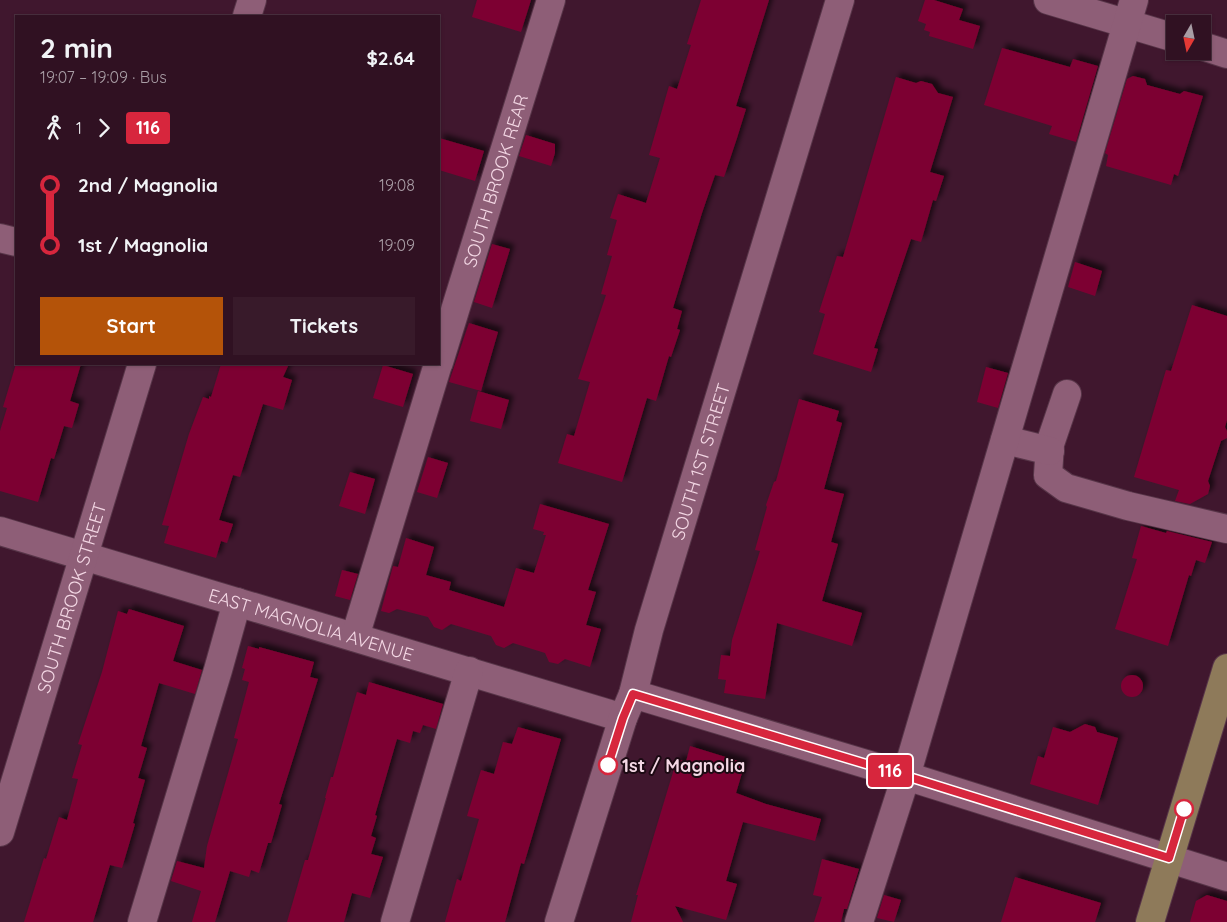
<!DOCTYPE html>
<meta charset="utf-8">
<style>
:root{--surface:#301122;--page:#381a2a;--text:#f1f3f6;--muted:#a89da5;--line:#4b3140;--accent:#b45309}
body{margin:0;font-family:Quicksand,sans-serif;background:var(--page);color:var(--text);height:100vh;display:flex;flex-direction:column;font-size:19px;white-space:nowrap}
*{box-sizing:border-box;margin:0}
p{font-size:16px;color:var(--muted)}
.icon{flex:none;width:28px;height:28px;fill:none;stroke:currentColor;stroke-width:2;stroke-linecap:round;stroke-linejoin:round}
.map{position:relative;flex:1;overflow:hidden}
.drawer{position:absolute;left:15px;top:15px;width:425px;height:350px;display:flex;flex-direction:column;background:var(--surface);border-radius:0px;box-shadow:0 1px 4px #0004,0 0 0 1px var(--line)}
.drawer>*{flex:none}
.badge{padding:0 10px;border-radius:4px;font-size:18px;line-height:32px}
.needle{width:32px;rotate:189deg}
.controls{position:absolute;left:1166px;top:15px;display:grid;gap:10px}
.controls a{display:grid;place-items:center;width:45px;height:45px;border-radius:0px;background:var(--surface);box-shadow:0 1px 4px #0004,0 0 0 1px var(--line);font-size:25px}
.map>.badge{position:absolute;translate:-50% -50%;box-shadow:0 0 0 2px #fff}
.legs{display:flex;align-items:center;gap:8px;height:55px;padding:0 25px;font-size:16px}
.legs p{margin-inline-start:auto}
.summary{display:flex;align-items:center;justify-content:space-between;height:85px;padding:0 25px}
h1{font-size:28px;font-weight:700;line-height:38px}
.primary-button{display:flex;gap:10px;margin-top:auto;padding:10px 25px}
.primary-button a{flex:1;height:58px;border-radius:0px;background:var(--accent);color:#fff;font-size:20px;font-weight:700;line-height:58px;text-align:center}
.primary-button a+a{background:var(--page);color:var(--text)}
ul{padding:0 25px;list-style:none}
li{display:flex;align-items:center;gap:18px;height:60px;font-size:19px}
li i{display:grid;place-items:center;width:8px;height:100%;margin:0 6px;background:currentColor}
li i::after{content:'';width:12px;height:12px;margin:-6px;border:4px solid;border-radius:50%;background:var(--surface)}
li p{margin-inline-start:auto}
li:first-child i{background:linear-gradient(#0000 50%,currentColor 0)}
li:last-child i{background:linear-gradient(currentColor 50%,#0000 0)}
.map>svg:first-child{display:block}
.building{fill:#7d0032;filter:url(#shadow)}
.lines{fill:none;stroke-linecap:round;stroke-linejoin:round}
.minor-casing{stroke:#573548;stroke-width:30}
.major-casing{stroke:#573548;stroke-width:30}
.minor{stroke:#8e5e77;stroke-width:28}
.major{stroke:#8e7a5a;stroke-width:28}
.line-1-casing{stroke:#fff;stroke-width:11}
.line-1{stroke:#d7263d;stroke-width:8}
.stop-1-dot{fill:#fff;stroke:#d7263d;stroke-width:2.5}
.labels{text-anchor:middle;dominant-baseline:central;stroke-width:4;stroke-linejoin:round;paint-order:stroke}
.street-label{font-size:18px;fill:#f4d8e5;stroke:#1c0a13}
.stop-label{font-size:18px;font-weight:bold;fill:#f4d8e5;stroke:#1c0a13;text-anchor:start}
</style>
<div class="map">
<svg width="1227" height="922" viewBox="0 0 1227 922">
<defs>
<filter id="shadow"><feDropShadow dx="4.5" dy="-4.5" stdDeviation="2.5" flood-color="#0009"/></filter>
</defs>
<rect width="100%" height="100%" fill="#40172e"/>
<path class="building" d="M 477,0 L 531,0 L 521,32 L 472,17 Z
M 701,0 L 769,0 L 736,106 L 746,109 L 737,138 L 724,177 L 715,175 L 702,213 L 673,308 L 682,311 L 677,329 L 680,330 L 671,357 L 669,356 L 656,401 L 647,398 L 622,482 L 558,463 L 567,434 L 574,436 L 590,382 L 578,379 L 606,295 L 601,294 L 612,256 L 607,255 L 617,220 L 610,218 L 618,194 L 646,203 L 660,158 L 649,155 L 669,86 L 677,89 L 691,45 L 687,44 Z
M 925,0 L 934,0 L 963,9 L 959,20 L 980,26 L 973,49 L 929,36 L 930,32 L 924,30 L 926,24 L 918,21 Z
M 1002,48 L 1070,67 L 1073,59 L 1098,66 L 1076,142 L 1049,134 L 1052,126 L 984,105 Z
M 1133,76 L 1145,79 L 1147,85 L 1180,94 L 1184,91 L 1203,96 L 1178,176 L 1174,174 L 1171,185 L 1106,166 L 1108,155 L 1105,153 L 1127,79 Z
M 896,77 L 916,83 L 921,81 L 932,84 L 938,93 L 953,97 L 930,172 L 944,176 L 936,201 L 933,200 L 921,242 L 911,239 L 874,348 L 878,349 L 871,372 L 813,354 L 825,314 L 819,312 L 837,256 L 843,257 Z
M 526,135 L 555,144 L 555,153 L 551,166 L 519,156 Z
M 439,138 L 484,151 L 475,181 L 439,170 Z
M 492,244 L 510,249 L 492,308 L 474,302 Z
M 1075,262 L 1102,271 L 1095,296 L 1068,287 Z
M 1192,305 L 1227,316 L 1227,420 L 1225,427 L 1227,431 L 1227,438 L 1221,441 L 1208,481 L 1210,486 L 1208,494 L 1190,504 L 1175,501 L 1179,490 L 1134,477 L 1166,370 L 1171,371 Z
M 469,323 L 498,332 L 481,391 L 449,382 Z
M 16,364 L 81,364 L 70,401 L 79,404 L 72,428 L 64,426 L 54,459 L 51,458 L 38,502 L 0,491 L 0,431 L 7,408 L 3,407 Z
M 221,364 L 289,364 L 283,377 L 292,380 L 283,410 L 263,404 L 240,477 L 233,475 L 219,520 L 233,524 L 227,543 L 221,541 L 216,558 L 164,543 L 169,526 L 162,525 L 189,434 L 203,397 L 209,399 L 209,396 L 211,397 Z
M 383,365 L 413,374 L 403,407 L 373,398 Z
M 986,367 L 1008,373 L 998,408 L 977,402 Z
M 478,391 L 509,400 L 501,429 L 470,421 Z
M 799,399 L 839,411 L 836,421 L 842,423 L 824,489 L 844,494 L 831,542 L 838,544 L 822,601 L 862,613 L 852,646 L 777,623 L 765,699 L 724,693 L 726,680 L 718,679 L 721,655 L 730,656 L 732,640 L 760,551 L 755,550 L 767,507 L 766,505 L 774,482 L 776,481 Z
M 428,457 L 448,463 L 437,498 L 417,492 Z
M 350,472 L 375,479 L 365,514 L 339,506 Z
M 540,504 L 609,524 L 588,590 L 596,592 L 586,625 L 601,629 L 590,667 L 565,659 L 558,664 L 549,662 L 545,653 L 513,643 L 504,648 L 496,645 L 491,636 L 451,624 L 442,630 L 434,627 L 428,617 L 397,609 L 389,613 L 381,611 L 393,566 L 398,567 L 406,538 L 434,547 L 426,575 L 451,582 L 449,590 L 504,607 L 516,568 L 534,573 L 546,535 L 543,535 L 544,532 L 533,529 Z
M 1141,526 L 1166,533 L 1167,531 L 1212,542 L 1205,563 L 1196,560 L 1191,576 L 1189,575 L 1168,646 L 1115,629 L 1137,559 L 1132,558 Z
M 342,570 L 358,574 L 350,600 L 335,596 Z
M 129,609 L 184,626 L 173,661 L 202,670 L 195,694 L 159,683 L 141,746 L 147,748 L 138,778 L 145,780 L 133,823 L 135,824 L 122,868 L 110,865 L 93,922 L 24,922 L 44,858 L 46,859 L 59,817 L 67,820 L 78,779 L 72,778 L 82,745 L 78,744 L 102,672 L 118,611 L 127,614 Z
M 248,646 L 259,649 L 259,647 L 314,662 L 310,677 L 318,679 L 279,804 L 282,805 L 271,843 L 268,843 L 259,873 L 251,870 L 249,877 L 230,871 L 215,922 L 192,922 L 201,891 L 171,881 L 177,861 L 204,868 L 207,846 L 238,739 L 234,738 L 249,682 L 242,680 L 245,669 L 242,668 Z
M1121 686a11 11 0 1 1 22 0a11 11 0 1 1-22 0Z
M 369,682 L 443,704 L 436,729 L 423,725 L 420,733 L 413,731 L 410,743 L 397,739 L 375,815 L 377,816 L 371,836 L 376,838 L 371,854 L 383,857 L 370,898 L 352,893 L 344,922 L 287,922 L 305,860 L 308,860 L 326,798 L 325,798 L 331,777 L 333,777 L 357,692 L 366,695 Z
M 1085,724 L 1095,727 L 1097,732 L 1118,738 L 1098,805 L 1030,784 L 1038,756 L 1044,758 L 1053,727 L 1070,732 Z
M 518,727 L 561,739 L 524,864 L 521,863 L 505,922 L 445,922 L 457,879 L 461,881 L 479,819 L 467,816 L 481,770 L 494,774 L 503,742 L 512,744 Z
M 690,746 L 745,763 L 736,793 L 766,804 L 821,819 L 815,841 L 743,822 L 726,881 L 737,884 L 726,920 L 675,906 L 683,922 L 631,922 L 638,895 L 636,895 L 677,759 L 686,762 Z
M 822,859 L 859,869 L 847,909 L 844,909 L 841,922 L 814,922 L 822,897 L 813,895 Z
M 1015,877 L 1101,903 L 1095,922 L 1001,922 Z
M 884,895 L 901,900 L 894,922 L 877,918 Z
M 1207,895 L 1227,901 L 1227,922 L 1190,922 L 1196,901 Z"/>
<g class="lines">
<g class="minor-casing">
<g id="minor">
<path d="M 1048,0 L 1175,38"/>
<path d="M 247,16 L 252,0"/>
<path d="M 1202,46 L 1227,54"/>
<path d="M 0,238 L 16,242"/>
<path id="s1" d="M 439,362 L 551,0"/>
<path d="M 1067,394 L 1050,444 L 1048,475 L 1066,488 L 1128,506 L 1227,529"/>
<path d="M 1005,440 L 1050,451"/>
<path id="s2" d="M 0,531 L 623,718"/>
<path d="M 355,637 L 438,364"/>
<path d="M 633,694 L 906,776 L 1227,877"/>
<path id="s3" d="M 0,832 L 142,364"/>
<path d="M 142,922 L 218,670 L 237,602"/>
<path d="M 395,922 L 469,671"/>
<path id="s4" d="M 559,922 L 623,718 L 633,694 L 649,630 L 840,0"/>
<path d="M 859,922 L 906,776 L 1134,0"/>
</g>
</g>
<g class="major-casing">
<path id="major" d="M 1150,922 L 1227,668"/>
</g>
<use href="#minor" class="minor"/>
<use href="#major" class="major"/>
</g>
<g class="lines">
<g class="line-1-casing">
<path id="line-1" d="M 608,765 L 623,718 L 633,694 L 906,776 L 1169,858 L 1184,809"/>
</g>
<use href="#line-1" class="line-1"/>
</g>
<g class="stop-1-dot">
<circle cx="608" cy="765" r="9"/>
<circle cx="1184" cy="809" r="9"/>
</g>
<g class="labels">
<g class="street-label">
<text stroke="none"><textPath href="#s1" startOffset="190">SOUTH BROOK REAR</textPath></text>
<text stroke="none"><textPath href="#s4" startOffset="482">SOUTH 1ST STREET</textPath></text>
<text stroke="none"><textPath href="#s3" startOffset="245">SOUTH BROOK STREET</textPath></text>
<text stroke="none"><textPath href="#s2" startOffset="325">EAST MAGNOLIA AVENUE</textPath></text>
</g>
<g class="stop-label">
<text x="622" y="765">1st / Magnolia</text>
</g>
</g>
</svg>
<div class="controls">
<a><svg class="needle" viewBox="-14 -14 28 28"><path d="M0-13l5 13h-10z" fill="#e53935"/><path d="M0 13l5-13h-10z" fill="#a89da5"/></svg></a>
</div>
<b class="badge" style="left:890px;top:771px;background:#d7263d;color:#fff">116</b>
<section class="drawer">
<div class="summary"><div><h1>2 min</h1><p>19:07 – 19:09 · Bus</p></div><b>$2.64</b></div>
<div class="legs"><svg class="icon" aria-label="walk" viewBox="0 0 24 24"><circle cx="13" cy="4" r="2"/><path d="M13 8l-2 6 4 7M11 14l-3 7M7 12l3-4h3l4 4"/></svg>1<svg class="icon" aria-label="forward" viewBox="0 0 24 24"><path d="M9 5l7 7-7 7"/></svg><b class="badge" style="background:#d7263d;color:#fff">116</b></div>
<ul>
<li><i style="color:#d7263d"></i><b>2nd / Magnolia</b><p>19:08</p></li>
<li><i style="color:#d7263d"></i><b>1st / Magnolia</b><p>19:09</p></li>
</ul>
<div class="primary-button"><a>Start</a><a>Tickets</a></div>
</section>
</div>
